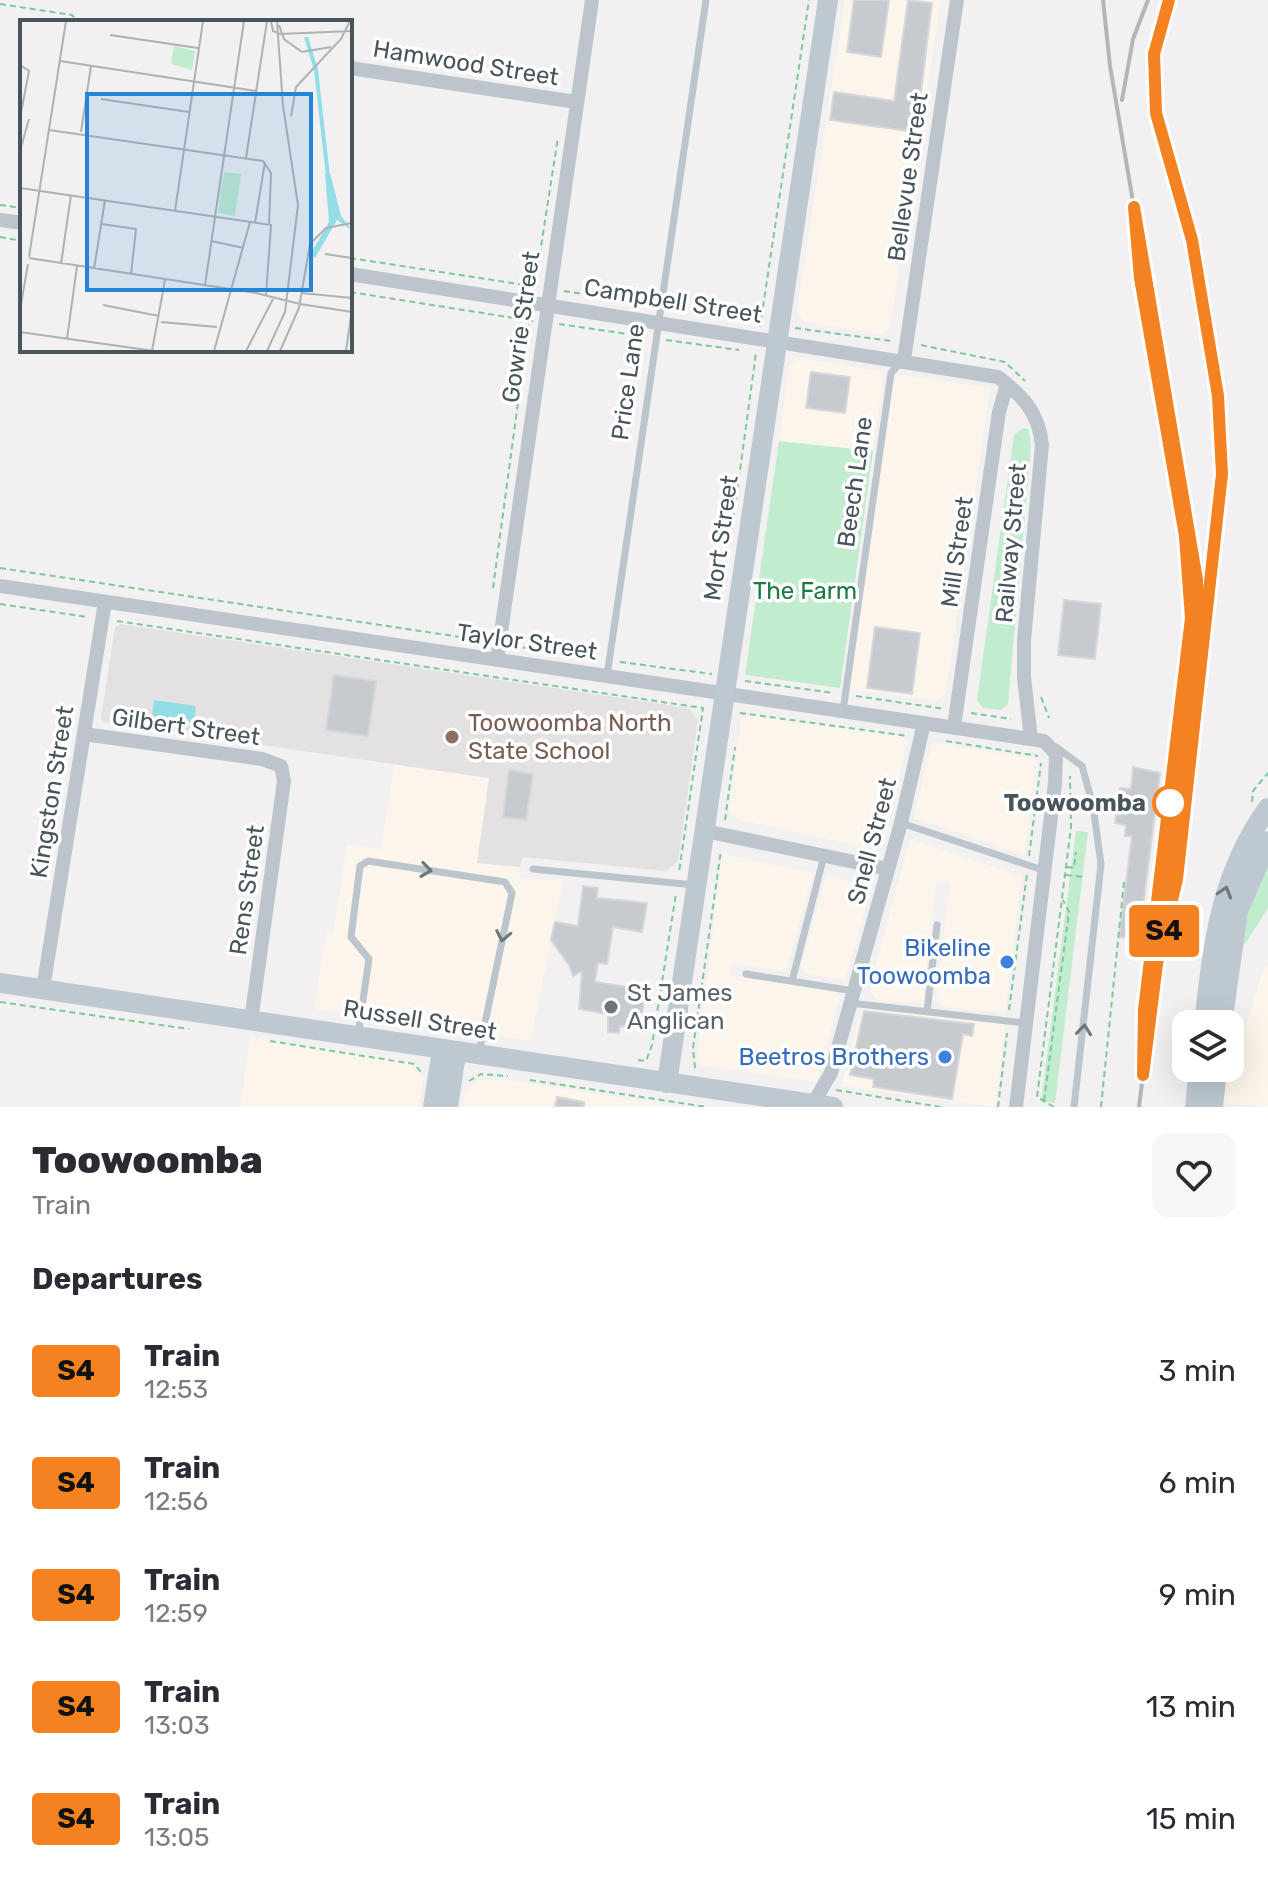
<!DOCTYPE html>
<style>
:root{--surface:#fff;--page:#f7f7f7;--text:#2b2b33;--muted:#7c7c81}
body{margin:0;font-family:Rubik,sans-serif;background:var(--page);color:var(--text);height:100vh;display:flex;flex-direction:column;font-size:30px;white-space:nowrap}
*{box-sizing:border-box;margin:0}
p{font-size:26px;color:var(--muted)}
.icon{flex:none;width:44px;height:44px;fill:none;stroke:currentColor;stroke-width:2;stroke-linecap:round;stroke-linejoin:round}
.map{position:relative;height:1107px;overflow:hidden}
.details{display:flex;flex-direction:column;background:var(--surface);flex:1}
.details>*{flex:none}
.badge{padding:0 16px;border-radius:6px;font-size:28px;line-height:52px}
.buttons{position:absolute;left:1172px;top:1010px;display:grid;gap:16px}
.buttons a{display:grid;place-items:center;width:72px;height:72px;border-radius:16px;background:var(--surface);box-shadow:0 8px 32px #0002;font-size:40px}
.map>.badge{position:absolute;translate:-50% -50%;box-shadow:0 0 0 4px #fff}
h2{padding:0 32px;font-size:30px;line-height:72px}
.round{display:grid;place-items:center;flex:none;width:84px;height:84px;border-radius:16px;background:var(--page)}
.head{display:flex;align-items:center;justify-content:space-between;height:136px;padding:0 32px}
h1{font-size:38px;font-weight:800;line-height:60px}
ul{padding:0;list-style:none}
li{display:flex;align-items:center;gap:24px;height:112px;padding:0 32px}
li div{flex:1}
li b{display:block;font-size:30px}
li em{font-style:normal}
li .badge{min-width:88px;font-weight:700;text-align:center}
.map>svg:first-child{display:block}
.commercial{fill:#fbf5eb}
.education{fill:#e3e1e1}
.green{fill:#c2ecce}
.water{fill:#92dde6}
.building{fill:#c7cbcf;stroke:#d4d7db;stroke-width:2}
.lines{fill:none;stroke-linecap:round;stroke-linejoin:round}
.path{stroke:#7cc89b;stroke-width:2;stroke-dasharray:6 4;stroke-linecap:butt}
.lane{stroke:#bcc5cc;stroke-width:7}
.street{stroke:#bcc5cc;stroke-width:14}
.secondary{stroke:#bdc8d0;stroke-width:20}
.rail{stroke:#b2b6ba;stroke-width:4}
.oneway{stroke:#6c777e}
.oneway2{stroke:#6c787f}
.line-casing{stroke:#fff;stroke-width:18}
.line{stroke:#f58220;stroke-width:12}
.education-dot{fill:#8d6e63;stroke:#fff;stroke-width:3}
.stop-dot{fill:#fff;stroke:#f58220;stroke-width:4}
.shop-dot{fill:#3f7fe0;stroke:#fff;stroke-width:3}
.worship-dot{fill:#6b7280;stroke:#fff;stroke-width:3}
.labels{text-anchor:middle;dominant-baseline:central;stroke-width:7;stroke-linejoin:round;paint-order:stroke}
.street-label{font-size:24px;fill:#49555c;stroke:#fff}
.park-label{font-size:24px;fill:#1d7943;stroke:#fff}
.education-label{font-size:24px;fill:#785e54;stroke:#fff;text-anchor:start}
.stop-label{font-size:24px;font-weight:bold;fill:#49555c;stroke:#fff;text-anchor:end}
.shop-label{font-size:24px;fill:#366cbe;stroke:#fff;text-anchor:end}
.worship-label{font-size:24px;fill:#5b616d;stroke:#fff;text-anchor:start}
.inset-river{fill:none;stroke:#92dde6;stroke-width:4}
.inset-road{fill:none;stroke:#aeb2b5;stroke-width:2}
.view{fill:#2584d7;fill-opacity:0.15;stroke:#2584d7;stroke-width:4}
.inset-edge{fill:none;stroke:#49555c;stroke-width:4}
</style>
<div class="map">
<svg width="1268" height="1107" viewBox="0 0 1268 1107">
<rect width="100%" height="100%" fill="#f2f0f0"/>
<path class="commercial" d="M 845,0 L 941,0 L 890,328 L 882,334 L 804,322 L 797,312 Z
M 798,358 L 884,372 L 873,451 L 779,441 L 789,365 Z
M 895,374 L 990,388 L 946,694 L 937,701 L 850,689 Z
M 752,714 L 900,735 L 907,742 L 884,844 L 873,849 L 736,819 L 729,810 L 741,720 Z
M 932,742 L 1036,759 L 1025,855 L 914,818 Z
M 394,765 L 489,778 L 477,863 L 520,867 L 519,879 L 563,880 L 531,1041 L 314,1009 L 326,933 L 333,933 L 347,845 L 381,849 Z
M 910,839 L 1022,876 L 1005,1013 L 943,1007 L 936,998 L 950,883 L 936,881 L 923,1004 L 878,1001 L 869,989 Z
M 722,854 L 813,873 L 786,972 L 733,963 L 730,975 L 841,993 L 817,1082 L 700,1065 L 697,1060 Z
M 826,876 L 872,886 L 845,980 L 806,974 L 801,966 Z
M 1268,964 L 1268,1107 L 1222,1103 L 1262,973 Z
M 863,1007 L 1005,1024 L 995,1107 L 841,1086 Z
M 250,1037 L 410,1062 L 423,1078 L 419,1107 L 240,1107 Z
M 478,1080 L 509,1080 L 681,1107 L 462,1107 L 464,1092 Z"/>
<path class="education" d="M 120,624 L 689,708 L 698,720 L 678,861 L 666,871 L 523,857 L 520,867 L 477,863 L 489,778 L 104,722 L 101,718 L 115,627 Z"/>
<path class="green" d="M 1023,428 L 1029,429 L 1031,447 L 1008,704 L 1001,710 L 983,708 L 977,700 L 1014,435 Z
M 779,441 L 873,451 L 840,688 L 745,675 Z
M 1076,831 L 1088,832 L 1055,1103 L 1041,1101 Z
M 1268,860 L 1268,908 L 1241,950 L 1250,903 Z"/>
<path class="water" d="M 154,700 L 196,706 L 194,723 L 152,717 Z"/>
<path class="building" d="M 854,0 L 889,0 L 881,57 L 847,52 Z
M 908,0 L 932,3 L 916,132 L 830,120 L 834,92 L 894,101 Z
M 811,372 L 850,377 L 845,413 L 806,408 Z
M 1064,600 L 1101,604 L 1095,659 L 1058,655 Z
M 875,627 L 920,633 L 912,694 L 867,688 Z
M 334,675 L 376,681 L 368,736 L 326,730 Z
M 1133,767 L 1160,773 L 1139,939 L 1119,937 L 1132,836 L 1125,836 L 1126,825 L 1115,823 L 1120,788 L 1131,789 Z
M 509,770 L 533,774 L 526,820 L 503,817 Z
M 583,886 L 598,888 L 597,898 L 647,903 L 642,932 L 613,927 L 607,964 L 598,963 L 595,982 L 641,989 L 639,999 L 644,1000 L 641,1019 L 636,1018 L 634,1028 L 620,1026 L 619,1033 L 608,1032 L 608,1014 L 579,1009 L 582,971 L 573,976 L 569,965 L 551,940 L 555,922 L 578,926 Z
M 864,1011 L 974,1024 L 972,1036 L 963,1034 L 952,1099 L 873,1087 L 874,1079 L 850,1075 Z
M 557,1097 L 584,1102 L 584,1107 L 555,1107 Z"/>
<g class="lines">
<path class="path" d="M 0,4 L 72,15 L 78,22
M 0,205 L 22,208
M 0,237 L 22,241
M 350,258 L 538,287
M 535,285 L 558,137
M 564,291 L 653,305
M 350,292 L 533,321
M 671,307 L 759,321
M 559,324 L 648,337
M 760,327 L 809,0
M 795,328 L 891,341
M 666,340 L 739,350
M 921,345 L 1005,362 L 1025,381
M 732,529 L 756,353
M 0,568 L 487,641
M 493,588 L 529,321
M 0,604 L 87,617
M 117,621 L 703,708 L 679,872
M 513,646 L 598,658
M 620,662 L 712,674
M 745,681 L 834,693
M 856,696 L 945,709
M 1041,697 L 1049,718
M 740,713 L 908,736
M 971,713 L 1011,719
M 946,741 L 1038,756
M 1252,802 L 1253,791 L 1268,773
M 725,820 L 735,747
M 1029,856 L 1041,763
M 1067,867 L 1074,868 L 1076,852
M 1066,875 L 1085,877
M 0,1002 L 189,1029
M 1009,1010 L 1027,874
M 270,1041 L 414,1064 L 422,1073
M 638,1060 L 646,1061 L 652,1045 L 676,894
M 695,1068 L 693,1048 L 721,850
M 530,1080 L 707,1107
M 469,1081 L 481,1074 L 508,1076
M 836,1090 L 941,1107
M 1044,1101 L 1069,912 L 1063,900
M 998,1107 L 1007,1033
M 1054,1107 L 1037,1097 L 1071,827 L 1070,776
M 1101,1107 L 1124,882"/>
<path class="lane" d="M 607,676 L 706,0
M 843,711 L 891,373 L 899,364
M 1056,747 L 1082,766 L 1093,806 L 1101,864 L 1074,1107
M 901,823 L 1043,870
M 533,869 L 694,885
M 746,974 L 854,991
M 792,981 L 824,856
M 850,1003 L 1025,1023
M 927,1012 L 937,925
M 358,1035 L 369,959 L 351,937 L 360,866 L 368,861 L 505,882 L 512,893 L 479,1052"/>
<path class="street" d="M 350,68 L 576,102
M 0,220 L 22,223
M 350,274 L 998,377 C 1023,396 1039,413 1042,445 L 1024,640 L 1024,677 L 1031,739
M 904,360 L 957,0
M 0,586 L 1044,741 L 1056,754 L 1055,783 L 1016,1107
M 497,660 L 592,0
M 954,727 L 999,412 L 1007,384
M 84,734 L 262,759 L 281,766 L 284,781 L 251,1021
M 705,831 L 888,869
M 43,989 L 105,602
M 811,1107 L 831,1073 L 901,823 L 924,723"/>
<path class="secondary" d="M 0,983 L 833,1107
M 1204,1024 C 1213,945 1220,874 1268,808
M 1222,1024 L 1238,911 L 1268,841
M 667,1083 L 828,0
M 433,1107 L 442,1050
M 448,1107 L 456,1053
M 1195,1107 L 1199,1068
M 1213,1107 L 1217,1068"/>
<path class="rail" d="M 1103,0 L 1110,66 L 1197,580 L 1198,630 L 1139,1107
M 1169,0 L 1154,54 L 1156,113 L 1187,216 L 1221,427 L 1220,508 L 1207,621
M 1122,100 L 1133,39 L 1148,0"/>
</g>
<defs><path id="oneway-chevron" d="M-2-3.5L2.5 0L-2 3.5" fill="none" stroke-width="1.6" stroke-linecap="round" stroke-linejoin="round" transform="scale(2)"/></defs>
<g class="oneway">
<use href="#oneway-chevron" transform="translate(426 870) rotate(8)"/>
<use href="#oneway-chevron" transform="translate(503 936) rotate(101)"/>
<use href="#oneway-chevron" transform="translate(1084 1030) rotate(-84)"/>
</g>
<use class="oneway2" href="#oneway-chevron" transform="translate(1225 892) rotate(-73)"/>
<g class="lines">
<g class="line-casing">
<path id="line" d="M 1161,934 L 1198,630 L 1197,580 L 1134,207 L 1140,278 L 1185,536 L 1191,618 L 1144,1010 L 1143,1075 L 1157,964 L 1177,879 L 1222,474 L 1218,396 L 1192,240 L 1156,113 L 1154,54 L 1169,0"/>
</g>
<use href="#line" class="line"/>
</g>
<circle class="education-dot" cx="452" cy="737" r="8"/>
<circle class="stop-dot" cx="1170" cy="803" r="16"/>
<g class="shop-dot">
<circle cx="1007" cy="962" r="8"/>
<circle cx="945" cy="1057" r="8"/>
</g>
<circle class="worship-dot" cx="611" cy="1007" r="8"/>
<g class="labels">
<g class="street-label">
<text transform="translate(466 63) rotate(9)">Hamwood Street</text>
<text transform="translate(908 177) rotate(-82)">Bellevue Street</text>
<text transform="translate(673 301) rotate(9)">Campbell Street</text>
<text transform="translate(521 327) rotate(-82)">Gowrie Street</text>
<text transform="translate(628 382) rotate(-82)">Price Lane</text>
<text transform="translate(855 482) rotate(-82)">Beech Lane</text>
<text transform="translate(721 538) rotate(-82)">Mort Street</text>
<text transform="translate(1011 543) rotate(-85)">Railway Street</text>
<text transform="translate(957 552) rotate(-82)">Mill Street</text>
<text transform="translate(527 642) rotate(8)">Taylor Street</text>
<text transform="translate(186 727) rotate(8)">Gilbert Street</text>
<text transform="translate(52 792) rotate(-81)">Kingston Street</text>
<text transform="translate(872 841) rotate(-75)">Snell Street</text>
<text transform="translate(247 890) rotate(-82)">Rens Street</text>
<text transform="translate(420 1020) rotate(9)">Russell Street</text>
</g>
<g class="park-label">
<text x="805" y="591">The Farm</text>
</g>
<g class="education-label">
<text x="468" y="723">Toowoomba North<tspan x="468" dy="28">State School</tspan></text>
</g>
<g class="stop-label">
<text x="1146" y="803">Toowoomba</text>
</g>
<g class="shop-label">
<text x="991" y="948">Bikeline<tspan x="991" dy="28">Toowoomba</tspan></text>
<text x="929" y="1057">Beetros Brothers</text>
</g>
<g class="worship-label">
<text x="627" y="993">St James<tspan x="627" dy="28">Anglican</tspan></text>
</g>
</g>
<g transform="translate(20 20)">
<rect width="332" height="332" fill="#f2f0f0"/>
<path d="M 154,26 L 175,31 L 172,50 L 151,44 ZM 204,152 L 221,154 L 215,196 L 198,193 Z" fill="#c2ecce"/>
<path d="M 310,153 L 321,196 L 332,210 L 317,200 L 295,238 L 290,235 L 309,202 L 305,154 Z" fill="#92dde6"/>
<path class="inset-river" d="M 286,17 L 296,50 L 308,156"/>
<path class="inset-road" d="M 251,1 L 253,11 L 260,14 L 332,11M 259,5 L 264,19 L 282,32 L 311,27M 90,15 L 178,28M 40,41 L 236,71M 0,45 L 9,51 L 0,98M 81,79 L 169,92M 271,96 L 276,67 L 321,19 L 330,1M 29,110 L 243,141 L 251,153 L 249,205M 61,112 L 71,46M 0,131 L 9,99M 226,138 L 247,1M 0,168 L 251,205 L 246,275M 155,191 L 183,1M 235,203 L 245,142M 82,204 L 116,209 L 111,254M 191,221 L 224,228M 305,234 L 332,238M 9,237 L 46,1M 9,238 L 236,273 L 280,284M 41,244 L 51,175M 74,249 L 85,180M 185,265 L 224,1M 281,273 L 332,278M 280,284 L 332,292M 83,285 L 139,296M 0,290 L 8,244M 141,302 L 197,307M 0,312 L 134,331M 47,319 L 57,246M 132,331 L 145,260M 194,331 L 230,202M 226,331 L 254,277M 247,331 L 265,292 L 278,185 L 263,86 L 257,1M 260,331 L 279,288 L 290,224 L 306,208 L 332,203M 326,331 L 332,289"/>
<path class="view" d="M 67,74 L 291,74 L 291,270 L 67,270 Z"/>
<rect width="332" height="332" class="inset-edge"/>
</g>
</svg>
<div class="buttons">
<a><svg class="icon" aria-label="layers" viewBox="0 0 24 24"><path d="M12 4l9 5-9 5-9-5zM3 14l9 5 9-5"/></svg></a>
</div>
<b class="badge" style="left:1164px;top:931px;background:#f58220;color:#111">S4</b>
</div>
<section class="details">
<div class="head"><div><h1>Toowoomba</h1><p>Train</p></div><a class="round"><svg class="icon" aria-label="heart" viewBox="0 0 24 24"><path d="M12 20l-8-8c-3-5 5-10 8-4 3-6 11-1 8 4z"/></svg></a></div>
<h2>Departures</h2>
<ul>
<li><span class="badge" style="background:#f58220;color:#111">S4</span><div><b>Train</b><p>12:53</p></div><em>3 min</em></li>
<li><span class="badge" style="background:#f58220;color:#111">S4</span><div><b>Train</b><p>12:56</p></div><em>6 min</em></li>
<li><span class="badge" style="background:#f58220;color:#111">S4</span><div><b>Train</b><p>12:59</p></div><em>9 min</em></li>
<li><span class="badge" style="background:#f58220;color:#111">S4</span><div><b>Train</b><p>13:03</p></div><em>13 min</em></li>
<li><span class="badge" style="background:#f58220;color:#111">S4</span><div><b>Train</b><p>13:05</p></div><em>15 min</em></li>
</ul>
</section>
